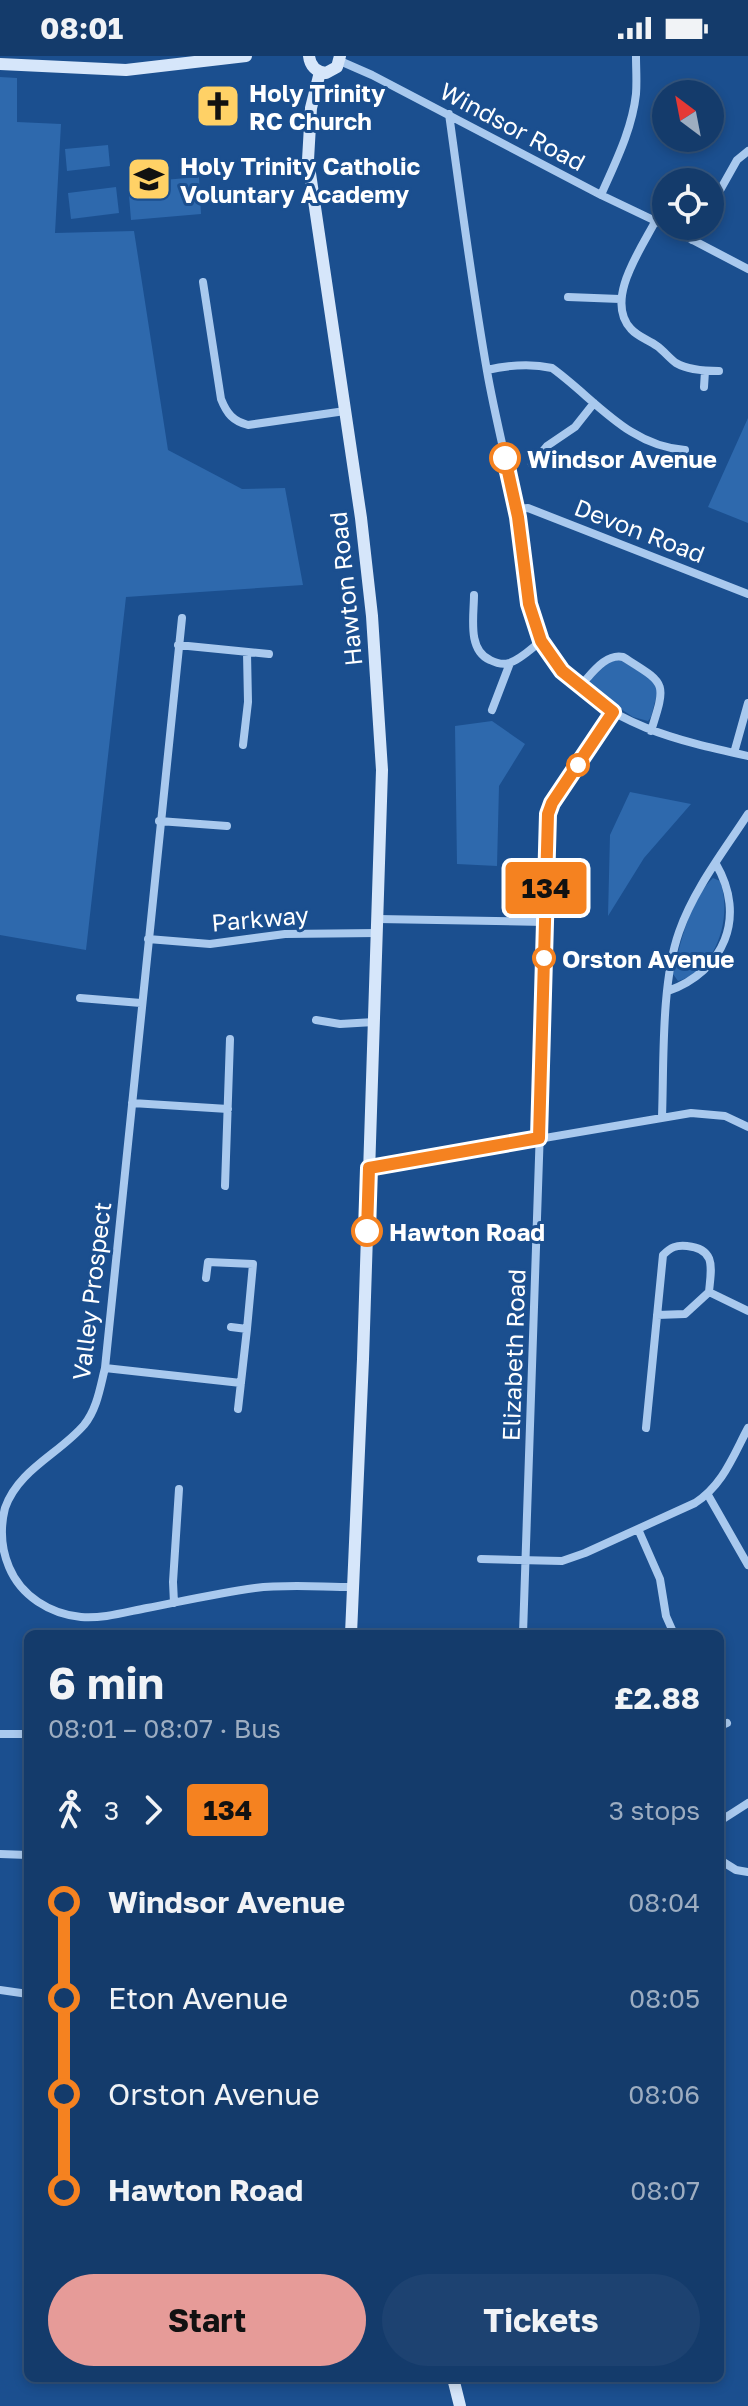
<!DOCTYPE html>
<meta charset="utf-8">
<style>
:root{--surface:#143b6b;--page:#1d4271;--text:#f1f3f6;--muted:#9dadc1;--line:#33557e;--accent:#e69b98}
body{margin:0;font-family:"Golos Text",sans-serif;background:var(--page);color:var(--text);height:100vh;display:flex;flex-direction:column;font-size:30px;white-space:nowrap}
*{box-sizing:border-box;margin:0}
p{font-size:26px;color:var(--muted)}
.icon{flex:none;width:44px;height:44px;fill:none;stroke:currentColor;stroke-width:2;stroke-linecap:round;stroke-linejoin:round}
.map{position:relative;flex:1;overflow:hidden}
.details{position:absolute;left:24px;top:1574px;width:700px;height:752px;display:flex;flex-direction:column;background:var(--surface);border-radius:12px;box-shadow:0 4px 12px #0003,0 0 0 2px var(--line)}
.details>*{flex:none}
.badge{padding:0 16px;border-radius:6px;font-size:28px;line-height:52px}
.needle{width:52px;rotate:328deg}
.tools{position:absolute;left:652px;top:24px;display:grid;gap:16px}
.tools a{display:grid;place-items:center;width:72px;height:72px;border-radius:50%;background:var(--surface);box-shadow:0 4px 12px #0003,0 0 0 2px var(--line);font-size:40px}
.map>.badge{position:absolute;translate:-50% -50%;box-shadow:0 0 0 4px #fff}
.legs{display:flex;align-items:center;gap:12px;height:88px;padding:0 24px;font-size:26px}
.legs p{margin-inline-start:auto}
.summary{display:flex;align-items:center;justify-content:space-between;height:136px;padding:0 24px}
h1{font-size:44px;font-weight:700;line-height:60px}
.primary-button{display:flex;gap:16px;margin-top:auto;padding:16px 24px}
.primary-button a{flex:1;height:92px;border-radius:48px;background:var(--accent);color:#111;font-size:32px;font-weight:700;line-height:92px;text-align:center}
.primary-button a+a{background:var(--page);color:var(--text)}
ul{padding:0 24px;list-style:none}
li{display:flex;align-items:center;gap:28px;height:96px;font-size:30px}
li i{display:grid;place-items:center;width:12px;height:100%;margin:0 10px;background:currentColor}
li i::after{content:'';width:20px;height:20px;margin:-10px;border:6px solid;border-radius:50%;background:var(--surface)}
li p{margin-inline-start:auto}
li:first-child i{background:linear-gradient(#0000 50%,currentColor 0)}
li:last-child i{background:linear-gradient(currentColor 50%,#0000 0)}
.status{display:flex;justify-content:space-between;align-items:center;height:56px;padding:0 40px;background:var(--surface);direction:ltr}
.status svg{height:22px;fill:currentColor}
.map>svg:first-child{display:block}
.green{fill:#2e69ad}
.lines{fill:none;stroke-linecap:round;stroke-linejoin:round}
.street{stroke:#a9c9ee;stroke-width:8}
.secondary{stroke:#d6e6fa;stroke-width:12}
.line-1-casing{stroke:#fff;stroke-width:18}
.line-1{stroke:#f58220;stroke-width:12}
.stop-1-dot{fill:#fff;stroke:#f58220;stroke-width:4}
.labels{text-anchor:middle;dominant-baseline:central;stroke-width:6;stroke-linejoin:round;paint-order:stroke}
.poi-label{font-size:24px;font-weight:bold;fill:#fff;stroke:#1b4f8f;text-anchor:start}
.street-label{font-size:24px;fill:#fff;stroke:#1b4f8f}
.stop-label{font-size:24px;font-weight:bold;fill:#fff;stroke:#1b4f8f;text-anchor:start}
</style>
<div class="status"><b>08:01</b><svg viewBox="0 0 49 12"><path d="M0 12V9h3v3zM5 12V6h3v6zM10 12V3h3v9zM15 12V0h3v12zM26 1h20v11H26zM47 4h2v5h-2z"/></svg></div>
<div class="map">
<svg width="748" height="2350" viewBox="0 0 748 2350">
<rect width="100%" height="100%" fill="#1b4f8f"/>
<path class="green" d="M 0,21 L 17,22 L 17,66 L 61,68 L 55,177 L 134,175 L 168,394 L 242,433 L 285,432 L 303,529 L 126,541 L 86,894 L 0,879 Z
M 108,89 L 110,110 L 67,115 L 65,93 Z
M 199,121 L 201,158 L 131,164 L 128,127 Z
M 116,131 L 119,157 L 71,163 L 68,137 Z
M 748,362 L 748,467 L 708,451 Z
M 612,603 L 622,605 L 652,623 L 658,634 L 651,661 L 648,665 L 633,661 L 591,633 L 589,629 L 591,623 Z
M 492,665 L 525,688 L 499,730 L 497,810 L 457,808 L 455,670 Z
M 630,736 L 691,748 L 644,802 L 608,860 L 610,779 Z
M 713,822 L 720,825 C 733,859 717,915 678,925 L 673,918 C 680,888 690,843 713,822 Z"/>
<g class="lines">
<path class="street" d="M 340,5 L 372,19 L 601,139 L 666,170
M 449,58 C 461,144 472,230 487,315 C 495,361 507,406 516,452 C 528,507 521,566 560,612 C 607,669 680,685 748,700
M 601,139 C 615,107 632,74 636,38 C 637,25 636,13 636,0
M 710,152 L 737,104 L 748,95
M 656,164 C 641,193 604,244 631,273 C 638,281 649,284 657,290 C 664,295 669,302 676,307 C 688,314 705,315 719,315
M 666,170 L 748,213
M 692,184 L 700,170
M 203,226 L 221,343 C 227,358 233,365 248,369 L 345,355
M 568,241 L 620,243
M 487,314 C 509,309 530,307 552,312 C 595,343 628,390 685,394
M 704,331 L 705,315
M 532,408 L 547,390 L 575,371 L 594,347
M 516,453 L 528,452 L 748,538
M 474,539 C 474,560 467,594 490,604 C 496,607 503,609 509,607 C 520,604 532,592 541,585
M 182,562 L 105,1312 C 100,1332 97,1353 84,1369 C 59,1398 18,1414 5,1452 C 0,1472 1,1492 9,1511 C 21,1540 50,1558 81,1561 C 102,1563 126,1556 147,1552 C 183,1545 219,1537 255,1532 C 287,1528 320,1531 353,1531
M 178,589 L 269,598
M 579,631 C 591,619 605,597 623,601 C 666,628 667,625 651,675
M 492,654 L 510,607
M 243,689 L 248,646 L 247,597
M 734,697 L 748,647
M 159,765 L 227,770
M 378,863 L 545,866
M 148,883 L 210,888 L 285,878 L 377,877
M 668,935 C 724,915 747,861 716,808
M 80,942 L 141,947
M 316,964 L 340,968 L 374,966
M 132,1047 L 228,1053
M 662,1061 C 664,1006 661,927 679,876 C 694,833 724,795 748,758
M 369,1112 L 691,1057 L 725,1060 L 748,1071
M 225,1130 L 230,983
M 206,1222 L 208,1206 L 253,1208 L 247,1273
M 657,1259 L 685,1258 L 709,1236
M 231,1271 L 247,1273 L 238,1353
M 105,1312 L 241,1327
M 646,1372 L 663,1199 C 671,1191 676,1189 687,1190 C 717,1193 711,1213 709,1236 L 748,1255
M 708,1439 L 748,1509
M 638,1473 L 660,1523 L 666,1560 L 674,1578
M 481,1503 L 562,1505 L 585,1497 L 695,1447 C 723,1429 733,1400 748,1372
M 174,1547 L 173,1526 L 179,1433
M 523,1578 L 541,1043 L 548,758 L 552,747 L 613,656
M 720,1670 L 727,1667
M 0,1678 L 28,1678
M 720,1765 L 748,1747
M 0,1798 L 28,1799
M 720,1804 L 736,1814 L 748,1816
M 0,1934 L 28,1938"/>
<path class="secondary" d="M 309,0 C 310,10 316,16 326,17 L 337,11 L 340,0
M 0,8 L 126,14 L 246,0
M 320,16 L 311,52 L 308,104 L 361,462 L 372,560 L 382,714 L 363,1303 L 351,1578
M 453,2322 L 460,2350"/>
</g>
<g class="lines">
<g class="line-1-casing">
<path id="line-1" d="M 367,1175 L 369,1112 L 539,1082 L 548,758 L 552,747 L 613,656 L 562,615 L 541,585 L 529,548 L 518,461 L 505,402"/>
</g>
<use href="#line-1" class="line-1"/>
</g>
<defs>
<g id="church-square" transform="scale(2.3)"><rect x="-9" y="-9" width="18" height="18" rx="4" fill="#ffd166" stroke="#1b4f8f"/><path d="M-1.2-6h2.4v3.5h3.3v2.4h-3.3V6h-2.4V-.1h-3.3v-2.4h3.3Z" fill="#111"/></g>
<g id="school-square" transform="scale(2.3)"><rect x="-9" y="-9" width="18" height="18" rx="4" fill="#ffd166" stroke="#1b4f8f"/><path d="M0-5L7-2L0 1L-7-2ZM-4 1L0 2.5L4 1V4Q0 6-4 4Z" fill="#111"/></g>
</defs>
<g fill-rule="evenodd">
<use href="#church-square" x="218" y="50"/>
<use href="#school-square" x="149" y="123"/>
</g>
<g class="stop-1-dot">
<circle cx="505" cy="402" r="14"/>
<circle cx="578" cy="709" r="10"/>
<circle cx="544" cy="902" r="10"/>
<circle cx="367" cy="1175" r="14"/>
</g>
<g class="labels">
<g class="poi-label">
<text x="249" y="36">Holy Trinity<tspan x="249" dy="28">RC Church</tspan></text>
<text x="180" y="109">Holy Trinity Catholic<tspan x="180" dy="28">Voluntary Academy</tspan></text>
</g>
<g class="street-label">
<text transform="translate(513 70) rotate(28)">Windsor Road</text>
<text transform="translate(640 474) rotate(21)">Devon Road</text>
<text transform="translate(345 533) rotate(-96)">Hawton Road</text>
<text transform="translate(260 862) rotate(-5)">Parkway</text>
<text transform="translate(91 1235) rotate(-83)">Valley Prospect</text>
<text transform="translate(513 1299) rotate(-88)">Elizabeth Road</text>
</g>
<g class="stop-label">
<text x="527" y="402">Windsor Avenue</text>
<text x="562" y="902">Orston Avenue</text>
<text x="389" y="1175">Hawton Road</text>
</g>
</g>
</svg>
<div class="tools">
<a><svg class="needle" viewBox="-14 -14 28 28"><path d="M0-13l5 13h-10z" fill="#e53935"/><path d="M0 13l5-13h-10z" fill="#9dadc1"/></svg></a>
<a><svg class="icon" aria-label="locate" viewBox="0 0 24 24"><circle cx="12" cy="12" r="6"/><path d="M12 2v4M12 18v4M2 12h4M18 12h4"/></svg></a>
</div>
<b class="badge" style="left:546px;top:832px;background:#f58220;color:#111">134</b>
<section class="details">
<div class="summary"><div><h1>6 min</h1><p>08:01 – 08:07 · Bus</p></div><b>£2.88</b></div>
<div class="legs"><svg class="icon" aria-label="walk" viewBox="0 0 24 24"><circle cx="13" cy="4" r="2"/><path d="M13 8l-2 6 4 7M11 14l-3 7M7 12l3-4h3l4 4"/></svg>3<svg class="icon" aria-label="forward" viewBox="0 0 24 24"><path d="M9 5l7 7-7 7"/></svg><b class="badge" style="background:#f58220;color:#111">134</b><p>3 stops</p></div>
<ul>
<li><i style="color:#f58220"></i><b>Windsor Avenue</b><p>08:04</p></li>
<li><i style="color:#f58220"></i><span>Eton Avenue</span><p>08:05</p></li>
<li><i style="color:#f58220"></i><span>Orston Avenue</span><p>08:06</p></li>
<li><i style="color:#f58220"></i><b>Hawton Road</b><p>08:07</p></li>
</ul>
<div class="primary-button"><a>Start</a><a>Tickets</a></div>
</section>
</div>
